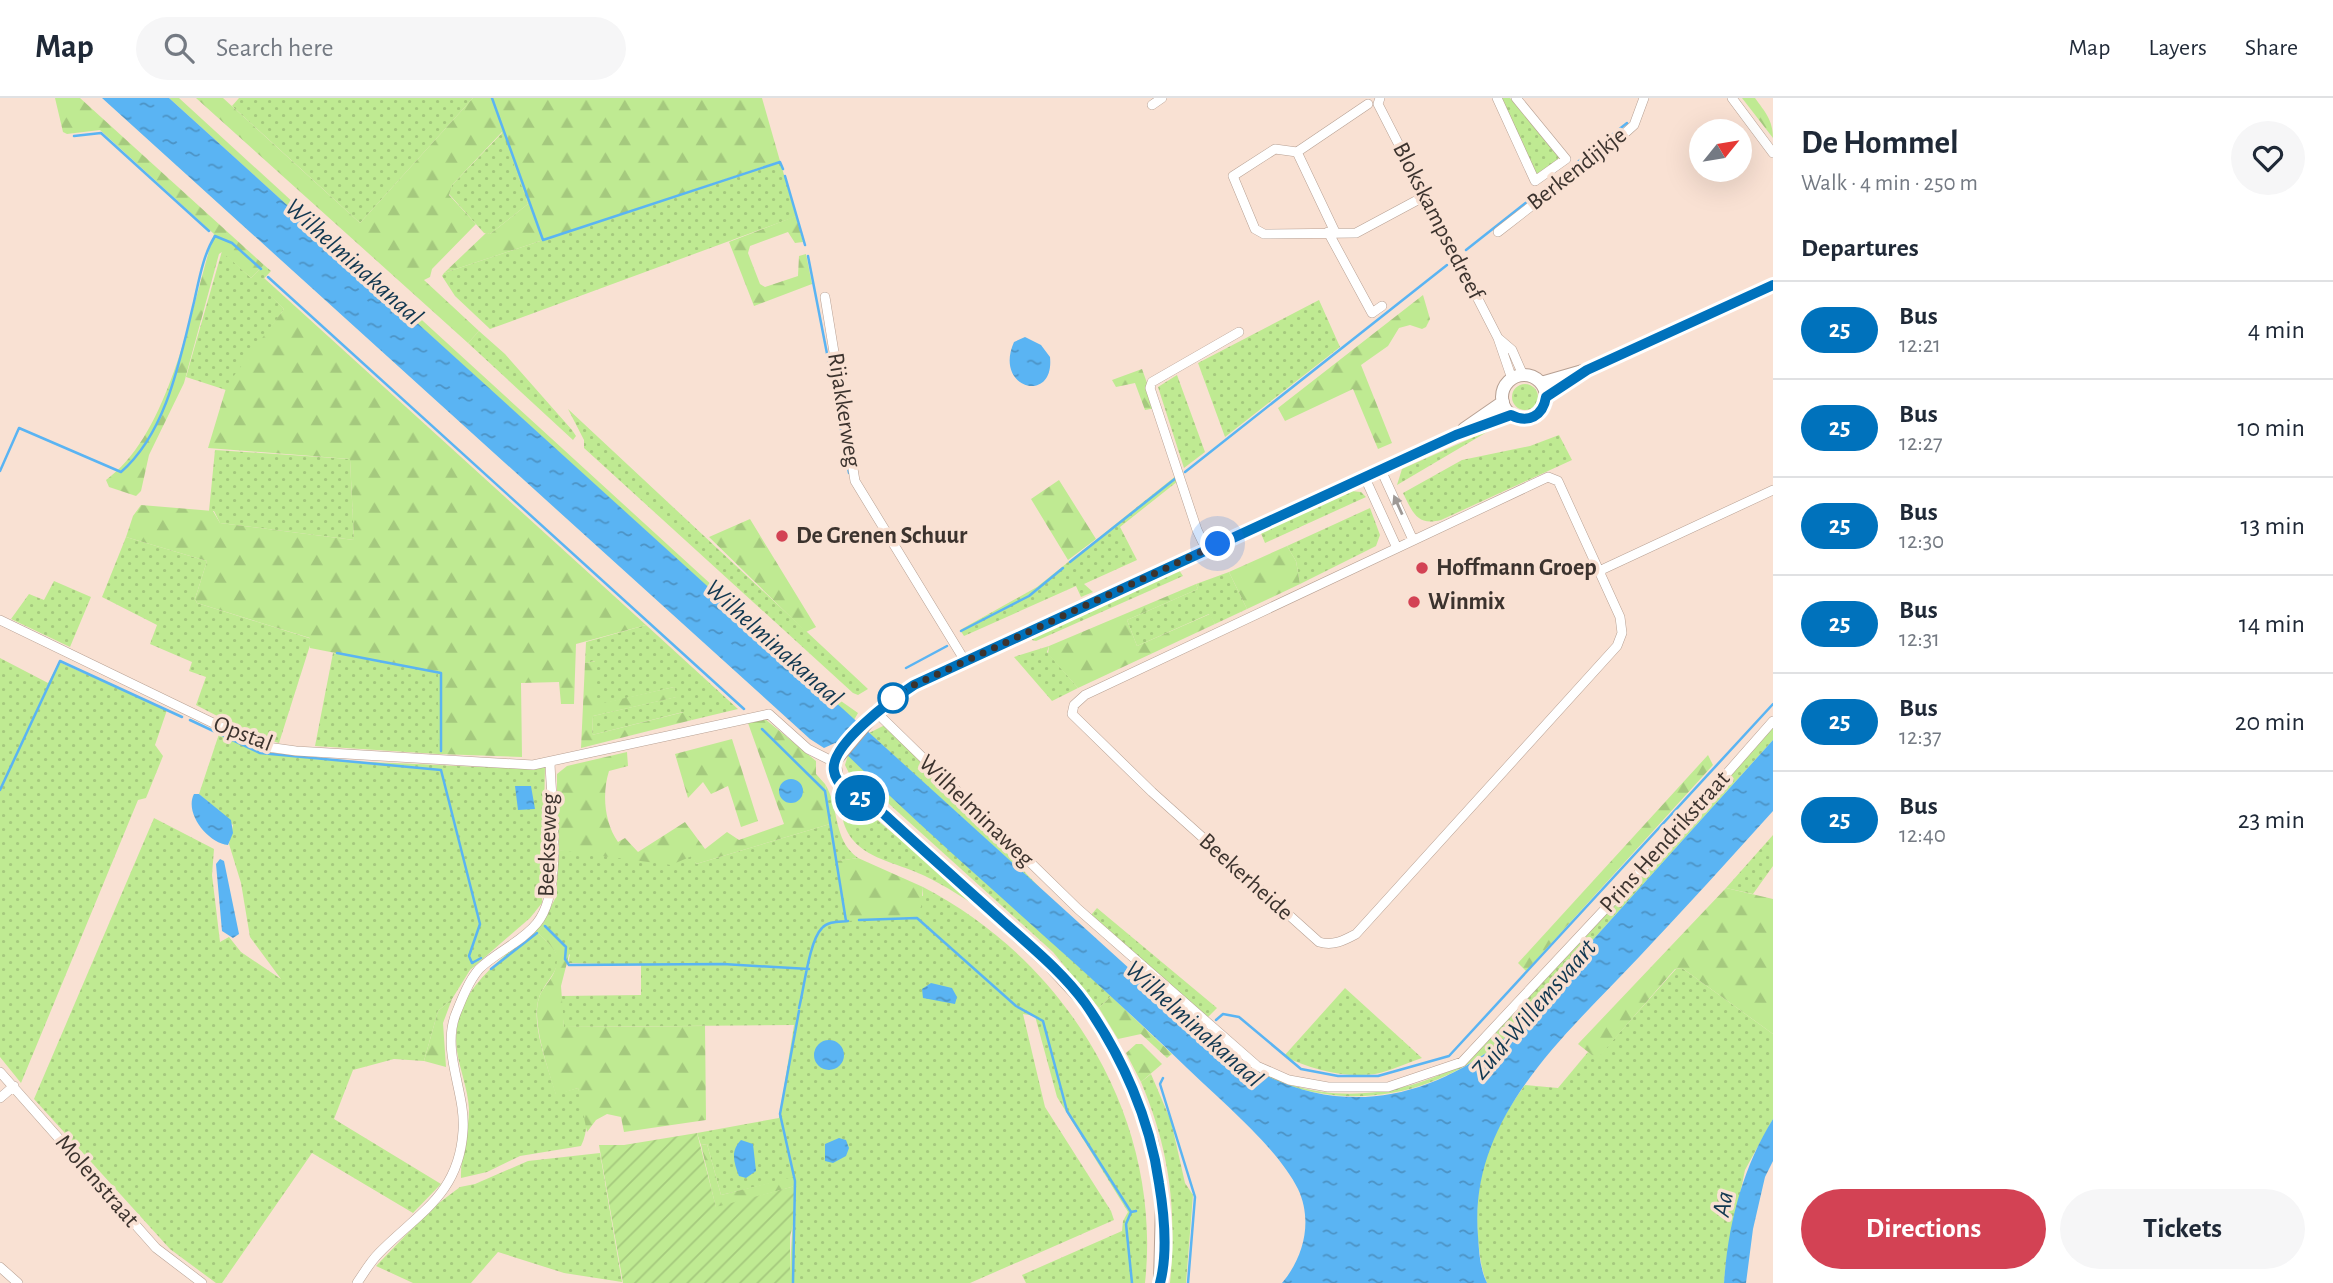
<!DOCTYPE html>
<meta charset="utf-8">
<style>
:root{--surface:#fff;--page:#f6f6f7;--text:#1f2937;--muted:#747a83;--line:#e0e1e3;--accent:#d34254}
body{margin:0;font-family:"Alegreya Sans",sans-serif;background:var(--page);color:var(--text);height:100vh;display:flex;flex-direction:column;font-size:26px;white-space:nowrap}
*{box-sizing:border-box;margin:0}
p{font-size:23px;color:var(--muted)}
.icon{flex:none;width:38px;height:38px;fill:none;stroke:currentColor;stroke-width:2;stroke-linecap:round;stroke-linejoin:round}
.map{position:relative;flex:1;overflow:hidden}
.side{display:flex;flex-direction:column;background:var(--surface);width:560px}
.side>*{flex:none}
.badge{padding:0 14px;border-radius:23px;font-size:24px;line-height:46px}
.needle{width:46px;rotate:60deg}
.fabs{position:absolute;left:1689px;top:21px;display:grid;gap:14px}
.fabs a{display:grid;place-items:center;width:63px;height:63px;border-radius:50%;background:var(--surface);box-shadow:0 7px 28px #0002;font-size:35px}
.you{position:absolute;width:35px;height:35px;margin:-18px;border:5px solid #fff;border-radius:50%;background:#1a73e8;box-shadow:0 0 0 10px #1a73e833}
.map>.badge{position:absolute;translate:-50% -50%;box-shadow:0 0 0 4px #fff}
h2{padding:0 28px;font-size:26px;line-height:63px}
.round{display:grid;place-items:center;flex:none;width:74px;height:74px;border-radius:37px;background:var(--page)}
.summary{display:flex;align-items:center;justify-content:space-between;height:119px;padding:0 28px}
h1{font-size:33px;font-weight:600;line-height:52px}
.button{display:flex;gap:14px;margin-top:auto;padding:14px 28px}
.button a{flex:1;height:80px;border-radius:42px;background:var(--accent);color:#fff;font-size:28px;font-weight:600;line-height:80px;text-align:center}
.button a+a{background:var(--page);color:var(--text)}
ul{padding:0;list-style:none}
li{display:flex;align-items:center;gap:21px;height:98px;padding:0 28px;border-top:2px solid var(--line)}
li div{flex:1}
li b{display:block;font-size:26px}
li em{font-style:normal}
li .badge{min-width:77px;font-weight:700;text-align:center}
header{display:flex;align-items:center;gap:42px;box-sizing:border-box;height:98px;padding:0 35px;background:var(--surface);border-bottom:2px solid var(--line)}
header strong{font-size:33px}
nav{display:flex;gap:38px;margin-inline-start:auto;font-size:24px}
.search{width:490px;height:63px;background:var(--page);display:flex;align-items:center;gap:18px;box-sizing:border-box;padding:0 24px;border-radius:38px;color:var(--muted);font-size:26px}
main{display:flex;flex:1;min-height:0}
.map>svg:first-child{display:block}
.grass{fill:url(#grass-dots)}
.forest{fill:url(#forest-firs)}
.garden{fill:url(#garden-furrows)}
.water{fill:url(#water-ripples)}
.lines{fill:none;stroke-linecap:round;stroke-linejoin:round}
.stream{stroke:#5ab4f3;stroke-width:2.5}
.street-casing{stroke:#b7a093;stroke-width:10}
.secondary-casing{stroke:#b7a093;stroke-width:14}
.street{stroke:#fff;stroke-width:9}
.secondary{stroke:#fff;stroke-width:12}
.oneway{fill:#9e9996}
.line-casing{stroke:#fff;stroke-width:16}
.line{stroke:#0072bc;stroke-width:10}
.walk{stroke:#3c332e;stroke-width:7;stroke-dasharray:0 12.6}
.poi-dot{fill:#d34254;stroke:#f9e1d3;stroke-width:2.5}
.stop-dot{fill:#fff;stroke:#0072bc;stroke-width:3.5}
.labels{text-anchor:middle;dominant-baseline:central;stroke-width:7;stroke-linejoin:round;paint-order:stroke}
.street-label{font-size:24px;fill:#3c332e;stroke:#f9e1d3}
.poi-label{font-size:24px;font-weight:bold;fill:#3c332e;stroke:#f9e1d3;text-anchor:start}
.water-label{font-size:26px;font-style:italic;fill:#113750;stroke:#f9e1d3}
</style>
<header>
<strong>Map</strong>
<div class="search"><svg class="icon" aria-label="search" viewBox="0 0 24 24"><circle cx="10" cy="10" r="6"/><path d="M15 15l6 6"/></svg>Search here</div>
<nav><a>Map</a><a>Layers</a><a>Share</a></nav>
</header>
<main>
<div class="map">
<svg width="1773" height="1185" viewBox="0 0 1773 1185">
<defs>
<pattern id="grass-dots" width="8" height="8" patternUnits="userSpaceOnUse" patternTransform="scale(1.75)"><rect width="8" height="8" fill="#bfea92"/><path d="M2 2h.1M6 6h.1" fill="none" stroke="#a5c97e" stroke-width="1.8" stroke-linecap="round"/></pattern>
<pattern id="forest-firs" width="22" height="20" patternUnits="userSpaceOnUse" patternTransform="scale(1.75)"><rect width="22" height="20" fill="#bfea92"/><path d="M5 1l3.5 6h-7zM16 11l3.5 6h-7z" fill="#a5c97e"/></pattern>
<pattern id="garden-furrows" width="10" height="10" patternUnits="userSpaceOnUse" patternTransform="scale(1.75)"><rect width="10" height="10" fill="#bfea92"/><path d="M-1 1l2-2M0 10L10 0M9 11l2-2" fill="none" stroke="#a5c97e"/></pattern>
<pattern id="water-ripples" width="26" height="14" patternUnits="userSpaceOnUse" patternTransform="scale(1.75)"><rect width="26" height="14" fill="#5ab4f3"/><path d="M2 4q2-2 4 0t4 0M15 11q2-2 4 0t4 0" fill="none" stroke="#4c93c5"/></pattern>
</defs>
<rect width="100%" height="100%" fill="#f9e1d3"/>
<path class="grass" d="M 239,0 L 473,0 L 360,125 L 232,8 Z
M 1499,0 L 1510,0 L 1561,58 L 1537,79 Z
M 503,34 L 528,106 L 490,136 L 484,135 L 449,96 L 452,87 Z
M 780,63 L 796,118 L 792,120 L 490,231 L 455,198 L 442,178 L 444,175 Z
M 222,153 L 251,180 L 264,167 L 271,173 L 259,186 L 284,211 L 226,292 L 186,279 Z
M 1319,202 L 1340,249 L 1225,339 L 1198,265 Z
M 479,233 L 505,256 L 572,332 L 576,338 L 573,342 L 468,245 Z
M 1177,277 L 1205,354 L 1184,370 L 1158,289 Z
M1512 299a13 13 0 1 1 26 0a13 13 0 1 1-26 0Z
M 568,311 L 868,591 L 858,597 L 853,595 L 584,350 L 584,342 Z
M 1492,331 L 1397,387 L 1402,371 Z
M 1559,337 L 1572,362 L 1441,422 C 1417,428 1413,415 1403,395 L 1462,362 L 1530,348 Z
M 215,352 L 350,361 L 354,442 L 220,425 L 214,413 L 209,413 Z
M 1177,377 L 1178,383 L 1120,429 L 1137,462 L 1084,486 L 1093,494 L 1081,499 L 1076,488 L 964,538 L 960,532 L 1037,489 Z
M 1351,393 L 1361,394 L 1366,399 L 1265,445 L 1260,433 Z
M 1370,410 L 1380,437 L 1376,448 L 1300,486 L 1296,463 L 1287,448 Z
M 126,439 L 207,463 L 195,501 L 197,505 L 312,541 L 279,645 L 256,638 L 196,607 L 206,579 L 189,573 L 192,564 L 150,546 L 157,527 L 102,499 Z
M 1177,469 L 1183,478 L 1036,543 L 1032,542 L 1032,538 Z
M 1229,474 L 1247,511 L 1215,526 L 1209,516 L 1137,548 L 1127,522 L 1198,491 L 1196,486 Z
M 54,483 L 91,499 L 70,549 L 11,521 L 29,496 L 44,502 Z
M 646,527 L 738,611 L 692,622 L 683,614 L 592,637 L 593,618 L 676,599 L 674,589 L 593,608 L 595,563 L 585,565 L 586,544 Z
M 1049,548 L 1047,554 L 1078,590 L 1052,603 L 1014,559 Z
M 333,555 L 438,575 L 438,656 L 315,648 Z
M 0,560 L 48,585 L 59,564 L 167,612 L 155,647 L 163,658 L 146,700 L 138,702 L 21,985 L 0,959 Z
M 885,627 L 1041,791 L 869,635 Z
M 1773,627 L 1773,642 L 1500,945 C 1417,1008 1327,1016 1236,964 C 1256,967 1272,981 1291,987 C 1349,1005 1415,994 1467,963 Z
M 219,636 C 274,664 334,662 394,665 C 444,667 495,671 545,669 L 542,805 L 530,820 L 470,872 L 452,901 L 438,913 L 424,963 L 394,961 L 353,972 L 334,1021 L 441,1086 L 413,1115 L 312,1055 L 222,1185 L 216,1185 L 170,1151 L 34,1001 L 154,720 L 214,751 L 212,777 L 220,844 L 229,839 L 241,854 L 281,881 L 250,839 L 241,785 L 229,746 L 233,727 L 199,696 Z
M 848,657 L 1111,898 L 1099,910 L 1053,854 L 888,705 L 851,679 L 845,667 Z
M 825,686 C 840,710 832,741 858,760 L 838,763 L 923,798 L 923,789 C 1068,864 1163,1022 1145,1185 L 1026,1185 L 1022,1177 L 1122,1133 L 1123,1123 L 1128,1114 L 1057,999 L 1035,918 L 1023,916 L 1045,1009 L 1111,1113 L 1114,1122 L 970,1185 L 790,1185 C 790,1149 795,1115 793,1080 L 721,1097 L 707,1046 L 701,1047 L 697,1035 L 779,1020 L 794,927 L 564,929 L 560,898 L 641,897 L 641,867 L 568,865 L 570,857 L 543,824 L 557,797 L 557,752 L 693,757 L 696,766 L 830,726 Z
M 844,698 L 856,704 L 986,814 C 966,802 946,788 925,778 C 892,762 850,760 842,718 C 841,710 840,703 844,698 Z
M 1773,737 L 1773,768 L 1753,796 L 1726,790 Z
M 1097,810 L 1217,910 L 1206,921 L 1091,817 Z
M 534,832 C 542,839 558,851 558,862 C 556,878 543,886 539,900 C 530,925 549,972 556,996 L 578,990 C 585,1011 591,1027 581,1048 L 520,1058 L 487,1074 L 461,1080 C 460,1060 469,1035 469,1011 C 468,991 460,973 457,953 C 449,895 498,865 534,832 Z
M 1682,870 L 1773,936 L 1773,1021 L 1745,1072 L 1726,1164 L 1724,1185 L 1487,1185 C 1481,1172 1480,1157 1478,1143 C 1473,1081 1489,1036 1525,987 L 1558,990 L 1588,954 L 1597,960 L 1676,871 Z
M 1345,890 L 1422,960 C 1407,965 1390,973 1375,976 C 1345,980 1311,972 1284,958 Z
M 1151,976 L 1171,1023 L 1185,1085 L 1193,1097 L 1186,1185 L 1170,1185 C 1177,1111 1170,1053 1141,984 Z
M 600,1055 L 622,1184 L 564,1175 L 498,1154 L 471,1185 L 413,1185 L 376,1168 L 431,1111 L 460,1089 L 475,1086 L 528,1063 Z"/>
<path class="forest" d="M 55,0 L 80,0 L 264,167 L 251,180 L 222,154 L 219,156 L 184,285 L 149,357 L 141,393 L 136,398 L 109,389 L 106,382 C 170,336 191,210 214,136 L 100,32 L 67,36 L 63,34 Z
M 169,0 L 179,0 L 831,596 L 858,615 L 854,622 Z
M 196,0 L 223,0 L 360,125 L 473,0 L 762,0 L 780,63 L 444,175 L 486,135 L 490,136 L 528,106 L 502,34 L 452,87 L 449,97 L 476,126 L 432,171 L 430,179 L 424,182 L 479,233 L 468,245 Z
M 1742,0 L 1755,0 C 1765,14 1773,22 1773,40 Z
M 796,118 L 803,144 L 795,145 L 788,134 L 750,148 L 748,155 L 760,186 L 765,189 L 798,178 L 799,158 L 806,156 L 812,186 L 754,208 L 729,144 Z
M 264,180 L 646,527 L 576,546 L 574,606 L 561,606 L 559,584 L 521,585 L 522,659 L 438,656 L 438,575 L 310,550 L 310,540 L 197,505 L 195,501 L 207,463 L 126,439 L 133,418 L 141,407 L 213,413 L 220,425 L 354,442 L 350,361 L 208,350 L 227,287 L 284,211 L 258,186 Z
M 1423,197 L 1430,221 L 1426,229 L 1422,231 L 1410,227 L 1399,230 L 1388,248 L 1361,267 L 1392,345 L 1378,351 L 1353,291 L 1285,323 L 1278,310 Z
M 1142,271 L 1156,310 L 1145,312 L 1135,285 L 1116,289 L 1112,282 Z
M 1059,382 L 1096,441 L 1068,462 L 1031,401 Z
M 750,421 L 816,529 L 806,534 L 709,439 Z
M 1287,448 L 1296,463 L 1300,486 L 1247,511 L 1229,474 Z
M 1196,486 L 1198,491 L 1127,522 L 1137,548 L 1210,516 L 1215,526 L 1078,590 L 1048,556 L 1049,548 Z
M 596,563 L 594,607 L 674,589 L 677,599 L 593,618 L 592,637 L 684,614 L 692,622 L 581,650 L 585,565 Z
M 765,621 L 816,663 L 816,676 L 825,686 L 830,726 L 696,766 L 692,758 L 671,767 L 557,752 L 557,676 L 567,668 L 627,654 L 628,668 L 609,673 C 602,695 604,724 618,744 L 625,740 L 638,754 L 685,724 L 705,751 L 727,734 L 739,742 L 784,726 L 748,625 Z
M 732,641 L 758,723 L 741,729 L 728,688 L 711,696 L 703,684 L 688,700 L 675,656 Z
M 1708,657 L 1713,667 L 1526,873 L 1518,865 Z
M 858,760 L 923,789 L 921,809 L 914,819 L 848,823 L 837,763 Z
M 1726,790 L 1773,801 L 1773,936 L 1682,870 L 1675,871 L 1597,961 L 1578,946 Z
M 543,824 L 570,853 L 561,888 L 564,929 L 705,928 L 706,1022 L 624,1034 L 621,1019 L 607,1016 L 596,1022 L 587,1034 L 578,990 L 556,997 C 549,974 531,923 539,900 C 543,887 556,880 557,862 C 558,851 542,839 534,832 Z
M 1111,898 L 1172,956 L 1167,960 L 1141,936 L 1118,941 L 1099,910 Z
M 452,901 L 443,925 L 446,969 L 424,963 L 438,913 Z
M 1136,946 L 1142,946 L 1162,966 L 1141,984 L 1126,955 Z
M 707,1046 L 721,1097 L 793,1079 L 795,1088 L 716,1110 L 701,1047 Z"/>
<path class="garden" d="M 697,1035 L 716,1109 L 795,1088 L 795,1118 L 790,1139 L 790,1185 L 623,1185 L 599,1047 L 624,1047 Z"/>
<path class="water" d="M 102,0 L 169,0 L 1196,931 C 1293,1014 1396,1024 1500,945 L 1773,642 L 1773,713 C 1729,762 1685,810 1640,858 C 1565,938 1468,1019 1478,1138 C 1479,1154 1480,1171 1487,1185 L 1282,1185 C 1304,1159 1313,1123 1298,1091 C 1278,1050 1220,1002 1187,970 C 1072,858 948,757 835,645 L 824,650 L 810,641 Z
M 1025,239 L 1041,247 L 1050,259 C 1055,307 993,291 1014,244 Z
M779 693a12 12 0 1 1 24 0a12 12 0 1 1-24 0Z
M 515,688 L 531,688 L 535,711 L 518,712 Z
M 194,696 L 199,696 L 231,722 L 233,735 L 228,747 C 208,745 184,715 194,696 Z
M 220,761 L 224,763 L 239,836 L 233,840 L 222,833 L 216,766 Z
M 931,885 L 952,890 L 957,899 L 955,906 L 923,900 L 922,891 Z
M814 957a15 15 0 1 1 30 0a15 15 0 1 1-30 0Z
M 1773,1021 L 1773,1063 L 1765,1079 L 1753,1131 L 1746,1185 L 1724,1185 C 1728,1127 1742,1071 1773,1021 Z
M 839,1040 L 846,1042 L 849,1050 L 846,1058 L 833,1065 L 825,1063 L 825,1046 Z
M 741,1042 L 753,1046 L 756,1073 L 746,1080 L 739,1078 C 734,1065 730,1053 741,1042 Z"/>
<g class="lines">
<path class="stream" d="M 492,0 L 543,142 L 780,64 L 783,71
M 74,38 L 101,35 L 209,133
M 785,78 L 805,147
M 1466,152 L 1627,25
M 808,158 L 837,307
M 268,179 L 744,611
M 838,316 L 849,375
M 0,373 L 19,330 L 121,374 C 167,334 180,261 194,204 C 199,182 203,157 215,138 L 232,145 L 261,171
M 1185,374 L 1447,167
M 1070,464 L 1176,380
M 961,533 L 1029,498 L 1063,470
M 337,555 L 441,575 L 441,653
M 906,570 L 947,548
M 190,622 L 260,655 L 441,672 L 480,826 L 469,858 L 472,865 L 481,860
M 762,631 L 825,693 L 846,823
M 0,692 L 60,563 L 182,619
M 859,822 L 917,820 L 1016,908 L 1043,923 L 1067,1013 L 1131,1114
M 545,828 L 566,849 L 565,861 L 569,867 L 723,866 L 809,871
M 491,871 L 537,835
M 799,910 C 804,891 809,843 822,830 C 828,823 839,824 848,823
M 1216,922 L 1223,916 L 1239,919 L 1301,971 L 1338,978 L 1378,978 L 1449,958 L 1773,606
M 1163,980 L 1160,986 L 1195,1099 L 1188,1185
M 793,1185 L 795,1083 L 780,1016 L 799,913
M 1132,1185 L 1126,1126 L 1131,1114 L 1136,1113"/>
<g class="street-casing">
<path id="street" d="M 1380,0 L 1378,6 L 1498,240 L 1512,281
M 1497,0 L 1535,83 L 1566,61 L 1516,0
M 1732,0 L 1773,55
M 1368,6 L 1297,54 L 1275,51 L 1233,78 L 1255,131 L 1264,136 L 1356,135 L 1425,98
M 1152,7 L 1162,0
M 1297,54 L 1335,134
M 1328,134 L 1372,215 L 1382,208
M 1498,134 L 1624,36 L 1634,27 L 1644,0
M 825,199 L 855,383 L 965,563
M 1498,240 L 1512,252 L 1523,277
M 1381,372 L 1413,442
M 1548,379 L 1558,383 L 1620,519 L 1622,535 L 1617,548 L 1356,836 C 1343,843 1333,848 1319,844 L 1152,694 L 1072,616 L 1074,607 L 1085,597 Z
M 1365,380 L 1397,450
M 1206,451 L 1197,432 L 1150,290 L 1152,284 L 1239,234
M 1599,473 L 1773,392
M 0,522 L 240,638 L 267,649 L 296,653 L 533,667 L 769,616 L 808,651 L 834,664
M 876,614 L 1078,811 L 1257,968 L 1289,982 L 1328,989 L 1388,989 L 1462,964 L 1648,765 L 1773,623
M 0,974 L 156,1150 L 202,1185
M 0,1000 L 14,988
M 0,1169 L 18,1185
M 357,1185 C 364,1175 370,1164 379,1155 C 418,1115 459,1097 463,1033 C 466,995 442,956 455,918 C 461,903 468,884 479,871 C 496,854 522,844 537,825 C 564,792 551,706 550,664"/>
</g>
<g class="secondary-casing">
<path id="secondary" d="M1502 299a22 22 0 1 1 44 0a22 22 0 1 1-44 0Z
M 1541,285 L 1586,272 L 1773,187
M 1546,299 L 1584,274
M 1464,331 L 1503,304
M 1160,1185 L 1162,1105 L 1152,1045 L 1134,993 L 1114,952 L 1085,905 L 1049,866 L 878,711 L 845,690 L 837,681 L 834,664 L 876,614 L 914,587 L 1456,337 L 1511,317"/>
</g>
<use href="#street" class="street"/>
<use href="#secondary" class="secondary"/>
</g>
<defs><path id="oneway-solid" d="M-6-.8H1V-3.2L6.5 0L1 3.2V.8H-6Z" transform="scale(1.75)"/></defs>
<use class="oneway" href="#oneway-solid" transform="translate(1398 407) rotate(-114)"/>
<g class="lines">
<g class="line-casing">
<path id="line" d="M 1160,1185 C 1168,1155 1164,1115 1159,1085 C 1150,1021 1122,958 1085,905 C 1064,876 1034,851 1007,827 C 966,790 925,754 885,717 C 870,704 837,694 834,673 C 829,647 894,600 914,587 L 1456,337 L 1511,317 C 1528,326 1543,318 1546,299 L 1587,272 L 1773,187"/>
</g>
<use href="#line" class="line"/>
<path class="walk" d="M 893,600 L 914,587 L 1218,446"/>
</g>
<g class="poi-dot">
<circle cx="782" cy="438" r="7"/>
<circle cx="1422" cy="470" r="7"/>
<circle cx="1414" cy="504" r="7"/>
</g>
<circle class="stop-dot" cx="893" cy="600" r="14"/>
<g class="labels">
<g class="street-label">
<text transform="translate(1577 71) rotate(-38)">Berkendijkje</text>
<text transform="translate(1438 123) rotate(63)">Blokskampsedreef</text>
<text transform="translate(844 312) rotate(81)">Rijakkerweg</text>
<text transform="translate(243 636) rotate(21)">Opstal</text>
<text transform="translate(976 713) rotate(44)">Wilhelminaweg</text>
<text transform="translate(1665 744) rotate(-48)">Prins Hendrikstraat</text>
<text transform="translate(548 747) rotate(-88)">Beekseweg</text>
<text transform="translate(1246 779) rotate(42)">Beekerheide</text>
<text transform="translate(97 1083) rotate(49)">Molenstraat</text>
</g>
<g class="poi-label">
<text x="796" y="438">De Grenen Schuur</text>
<text x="1436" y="470">Hoffmann Groep</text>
<text x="1428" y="504">Winmix</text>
</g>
<g class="water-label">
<text transform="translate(354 164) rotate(42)">Wilhelminakanaal</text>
<text transform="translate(774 545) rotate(42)">Wilhelminakanaal</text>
<text transform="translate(1534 911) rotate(-49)">Zuid-Willemsvaart</text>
<text transform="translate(1194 926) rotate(42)">Wilhelminakanaal</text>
<text transform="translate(1723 1106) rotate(-79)">Aa</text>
</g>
</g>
</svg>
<div class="fabs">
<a><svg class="needle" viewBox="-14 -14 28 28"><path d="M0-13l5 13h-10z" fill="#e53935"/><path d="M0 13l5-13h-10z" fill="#747a83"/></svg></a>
</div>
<div class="you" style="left:1218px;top:446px"></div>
<b class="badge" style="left:860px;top:700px;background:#0072bc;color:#fff">25</b>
</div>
<section class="side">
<div class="summary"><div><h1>De Hommel</h1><p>Walk · 4 min · 250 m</p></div><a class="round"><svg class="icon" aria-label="heart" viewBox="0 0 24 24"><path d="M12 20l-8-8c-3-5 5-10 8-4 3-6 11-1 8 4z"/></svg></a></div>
<h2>Departures</h2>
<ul>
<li><span class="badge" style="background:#0072bc;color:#fff">25</span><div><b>Bus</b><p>12:21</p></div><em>4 min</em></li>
<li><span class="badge" style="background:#0072bc;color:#fff">25</span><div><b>Bus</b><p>12:27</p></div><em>10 min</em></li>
<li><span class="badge" style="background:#0072bc;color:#fff">25</span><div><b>Bus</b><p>12:30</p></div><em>13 min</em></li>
<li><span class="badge" style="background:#0072bc;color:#fff">25</span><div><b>Bus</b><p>12:31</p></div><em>14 min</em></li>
<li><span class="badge" style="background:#0072bc;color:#fff">25</span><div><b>Bus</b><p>12:37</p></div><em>20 min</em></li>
<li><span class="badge" style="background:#0072bc;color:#fff">25</span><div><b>Bus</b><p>12:40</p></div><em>23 min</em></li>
</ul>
<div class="button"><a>Directions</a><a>Tickets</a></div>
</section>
</main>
